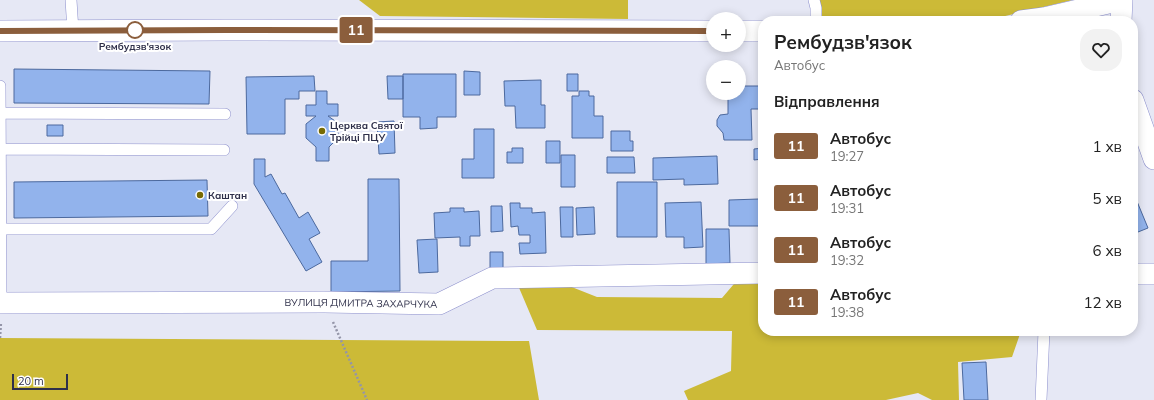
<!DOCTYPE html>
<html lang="uk">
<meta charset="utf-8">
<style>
:root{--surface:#fff;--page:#f2f2f2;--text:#222;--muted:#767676}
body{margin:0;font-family:Mulish,sans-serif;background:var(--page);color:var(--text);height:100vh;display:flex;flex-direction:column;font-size:15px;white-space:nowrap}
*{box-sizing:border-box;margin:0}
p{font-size:13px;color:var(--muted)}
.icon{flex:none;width:22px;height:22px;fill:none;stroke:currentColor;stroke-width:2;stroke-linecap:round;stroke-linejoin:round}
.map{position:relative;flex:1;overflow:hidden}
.details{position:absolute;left:758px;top:16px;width:380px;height:320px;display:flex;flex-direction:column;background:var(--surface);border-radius:16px;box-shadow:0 2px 10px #0003}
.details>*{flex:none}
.badge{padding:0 8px;border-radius:3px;font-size:14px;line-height:26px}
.controls{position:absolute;left:706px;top:12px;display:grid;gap:8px}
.controls a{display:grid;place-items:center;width:40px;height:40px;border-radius:50%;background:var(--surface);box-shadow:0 2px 10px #0003;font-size:20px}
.scale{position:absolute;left:12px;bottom:10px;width:56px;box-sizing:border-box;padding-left:4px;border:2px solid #2f304a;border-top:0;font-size:11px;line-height:14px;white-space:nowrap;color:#2f304a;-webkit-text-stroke:3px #fff;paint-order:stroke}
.map>.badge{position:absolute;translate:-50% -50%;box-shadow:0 0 0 2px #fff}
h2{padding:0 16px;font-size:15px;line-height:36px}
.round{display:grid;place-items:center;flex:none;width:42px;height:42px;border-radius:16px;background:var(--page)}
.head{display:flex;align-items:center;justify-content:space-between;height:68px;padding:0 16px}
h1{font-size:19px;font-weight:700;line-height:30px}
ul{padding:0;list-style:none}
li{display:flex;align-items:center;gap:12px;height:52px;padding:0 16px}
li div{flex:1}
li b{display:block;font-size:15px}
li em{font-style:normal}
li .badge{min-width:44px;font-weight:700;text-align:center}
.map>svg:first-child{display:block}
.forest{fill:#ccba37}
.building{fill:#92b3ec;stroke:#4c699e}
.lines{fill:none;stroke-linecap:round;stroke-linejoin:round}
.service-casing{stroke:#8d90cd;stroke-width:12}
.minor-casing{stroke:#8d90cd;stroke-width:22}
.path{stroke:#9495a8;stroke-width:2.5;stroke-dasharray:2 2;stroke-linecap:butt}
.service{stroke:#fff;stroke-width:11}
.minor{stroke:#fff;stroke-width:21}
.line-casing{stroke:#fff;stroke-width:9}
.line{stroke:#8b5e3c;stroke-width:6}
.stop-dot{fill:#fff;stroke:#8b5e3c;stroke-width:2}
.poi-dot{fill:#776b04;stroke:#fff;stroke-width:1.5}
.labels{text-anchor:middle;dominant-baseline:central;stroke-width:4;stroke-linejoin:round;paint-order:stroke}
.stop-label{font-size:10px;font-weight:bold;fill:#2f304a;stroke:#fff}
.poi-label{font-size:10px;font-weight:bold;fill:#2f304a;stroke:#fff;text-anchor:start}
.street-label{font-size:10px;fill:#2f304a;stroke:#fff}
</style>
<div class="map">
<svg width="1154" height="400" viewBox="0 0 1154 400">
<rect width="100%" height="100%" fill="#e6e8f5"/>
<path class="forest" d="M 359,0 L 628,0 L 628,19 L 380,16 Z
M 816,0 L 1073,0 L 1001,17 L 955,21 L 823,21 Z
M 739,278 L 763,278 L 763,331 L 1021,331 L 1012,357 L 958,362 L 959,400 L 932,400 L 918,393 L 886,400 L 688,400 L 684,391 L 731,371 L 732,331 L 537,330 L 517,283 L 559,282 L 597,297 L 722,298 Z
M 0,338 L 529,341 L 539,400 L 0,400 Z"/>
<path class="building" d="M 14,69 L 210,71 L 209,104 L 14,103 Z
M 464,71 L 480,72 L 480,95 L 464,95 Z
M 403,74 L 456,74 L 456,117 L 437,117 L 437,128 L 420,129 L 420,117 L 403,117 Z
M 567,74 L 578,74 L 578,91 L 567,91 Z
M 314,76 L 315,91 L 299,91 L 299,99 L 285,99 L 285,134 L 247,134 L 246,77 Z
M 387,76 L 403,76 L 403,99 L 388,99 Z
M 541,80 L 541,105 L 545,105 L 545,128 L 516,128 L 515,106 L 505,106 L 504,81 Z
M 739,86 L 763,86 L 763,109 L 751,109 L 752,140 L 724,140 L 723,133 L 717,126 L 717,120 L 720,115 L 728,114 L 728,93 L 739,93 Z
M 316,91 L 327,91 L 327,104 L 338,104 L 338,116 L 328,116 L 338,123 L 338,138 L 329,147 L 329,161 L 316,161 L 316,147 L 306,138 L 306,124 L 316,116 L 306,116 L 306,105 L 316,105 Z
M 579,91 L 589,91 L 589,96 L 594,96 L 594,116 L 603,116 L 603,138 L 572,138 L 572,96 L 579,96 Z
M 394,121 L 395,153 L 379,154 L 377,122 Z
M 47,125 L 63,125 L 63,136 L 47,136 Z
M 474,129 L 494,129 L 494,178 L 462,178 L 462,159 L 474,159 Z
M 611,131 L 630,131 L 630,141 L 633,141 L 633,151 L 611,151 Z
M 546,141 L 560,141 L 560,163 L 546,163 Z
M 512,148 L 523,148 L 523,163 L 507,163 L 507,152 L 512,152 Z
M 763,148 L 763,159 L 754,160 L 754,149 Z
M 561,155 L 575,155 L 575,187 L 561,187 Z
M 717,156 L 718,184 L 684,185 L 684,179 L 653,180 L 653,158 Z
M 607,157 L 634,157 L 635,173 L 607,173 Z
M 254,159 L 265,159 L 265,177 L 271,174 L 282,194 L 285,193 L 299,218 L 308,212 L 320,233 L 309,239 L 322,262 L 306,271 L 254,184 Z
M 368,179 L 399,179 L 400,291 L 331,292 L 331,261 L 368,261 Z
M 207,180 L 208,216 L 14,218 L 14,182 Z
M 617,182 L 657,182 L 657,237 L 617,237 Z
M 759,199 L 760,226 L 729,226 L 729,200 Z
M 1136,199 L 1148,228 L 1133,234 L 1133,200 Z
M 701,202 L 703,247 L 684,248 L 684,237 L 666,237 L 665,203 Z
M 510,203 L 520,203 L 520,208 L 532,208 L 532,213 L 545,212 L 546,253 L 520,254 L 519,243 L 530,243 L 530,235 L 519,235 L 518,226 L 511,227 Z
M 491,206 L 502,206 L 503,231 L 491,232 Z
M 560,207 L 573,207 L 573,237 L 561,237 Z
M 594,207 L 595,234 L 577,235 L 576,208 Z
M 450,208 L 464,208 L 464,212 L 479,211 L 480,236 L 470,236 L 470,246 L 460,246 L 460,237 L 435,238 L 434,213 L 450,212 Z
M 706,229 L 729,229 L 730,263 L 706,264 Z
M 437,239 L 438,272 L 419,273 L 417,240 Z
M 490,252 L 503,252 L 503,268 L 490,268 Z
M 986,362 L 988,400 L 964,400 L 962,363 Z"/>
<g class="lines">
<g class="service-casing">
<path id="service" d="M 71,0 L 73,31
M 814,0 L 816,8 L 816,21
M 0,86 L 1,303
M 0,113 L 225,114
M 1,149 L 224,150
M 1,229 L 211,229 L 232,206
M 1041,400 L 1044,331"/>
</g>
<g class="minor-casing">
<g id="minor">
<path d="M 1021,21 L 1044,18 L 1121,0"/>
<path d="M 1121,21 L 1122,0"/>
<path d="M 0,31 L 225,30 L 713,31"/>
<path d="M 739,31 L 763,31"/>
<path d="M 1133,100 L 1154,159"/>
<path d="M 1133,274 L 1154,274"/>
<path id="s1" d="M 0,303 L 324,302 L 439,304 L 492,278 L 763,273"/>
</g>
</g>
<path class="path" d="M 333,322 L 367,400
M 0,338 L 1,322"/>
<use href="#service" class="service"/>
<use href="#minor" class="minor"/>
</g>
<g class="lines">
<g class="line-casing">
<path id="line" d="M 0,31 L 225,30 L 713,31"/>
</g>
<use href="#line" class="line"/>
</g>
<circle class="stop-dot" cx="135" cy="30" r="8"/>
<g class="poi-dot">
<circle cx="322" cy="131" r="4"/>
<circle cx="200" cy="195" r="4"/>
</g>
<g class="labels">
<g class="stop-label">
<text x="135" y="46">Рембудзв'язок</text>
</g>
<g class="poi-label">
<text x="330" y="125">Церква Святої<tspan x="330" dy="12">Трійці ПЦУ</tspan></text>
<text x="208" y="195">Каштан</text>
</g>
<g class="street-label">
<text stroke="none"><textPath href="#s1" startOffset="361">ВУЛИЦЯ ДМИТРА ЗАХАРЧУКА</textPath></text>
</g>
</g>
</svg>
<div class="controls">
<a>+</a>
<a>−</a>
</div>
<div class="scale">20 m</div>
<b class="badge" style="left:356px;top:30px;background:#8b5e3c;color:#fff">11</b>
<section class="details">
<div class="head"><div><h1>Рембудзв'язок</h1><p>Автобус</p></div><a class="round"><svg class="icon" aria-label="heart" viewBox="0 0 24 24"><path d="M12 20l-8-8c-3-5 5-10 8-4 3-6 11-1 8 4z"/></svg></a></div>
<h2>Відправлення</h2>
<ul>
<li><span class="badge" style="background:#8b5e3c;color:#fff">11</span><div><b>Автобус</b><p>19:27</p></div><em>1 хв</em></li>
<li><span class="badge" style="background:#8b5e3c;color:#fff">11</span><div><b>Автобус</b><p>19:31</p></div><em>5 хв</em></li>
<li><span class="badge" style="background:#8b5e3c;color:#fff">11</span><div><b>Автобус</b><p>19:32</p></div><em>6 хв</em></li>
<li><span class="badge" style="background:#8b5e3c;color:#fff">11</span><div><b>Автобус</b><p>19:38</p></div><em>12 хв</em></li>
</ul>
</section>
</div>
